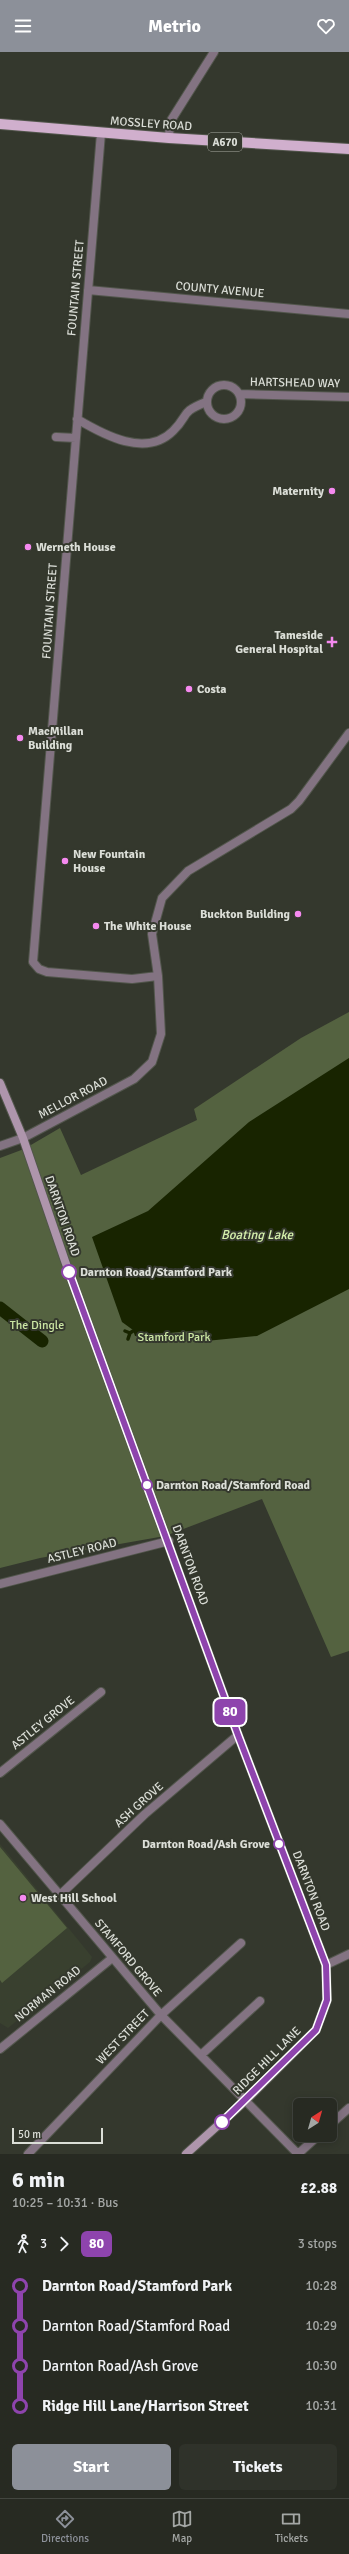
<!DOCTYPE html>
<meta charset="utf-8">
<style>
:root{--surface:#272a22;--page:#2f322a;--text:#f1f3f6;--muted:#a4a7a5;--line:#434640;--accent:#8c9099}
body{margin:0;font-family:Signika,sans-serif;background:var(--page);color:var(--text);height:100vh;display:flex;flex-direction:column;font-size:15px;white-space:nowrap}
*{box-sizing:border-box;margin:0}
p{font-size:13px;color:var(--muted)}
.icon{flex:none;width:22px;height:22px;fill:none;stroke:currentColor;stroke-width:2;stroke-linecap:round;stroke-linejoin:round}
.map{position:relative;height:2102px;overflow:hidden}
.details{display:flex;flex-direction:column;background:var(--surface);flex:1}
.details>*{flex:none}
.badge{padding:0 8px;border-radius:6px;font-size:14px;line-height:26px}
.needle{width:26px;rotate:37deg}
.tools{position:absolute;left:293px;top:2046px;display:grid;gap:8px}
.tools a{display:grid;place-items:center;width:44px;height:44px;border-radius:6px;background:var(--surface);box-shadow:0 2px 10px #0003,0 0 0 1px var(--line);font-size:20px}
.scale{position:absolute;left:12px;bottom:10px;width:91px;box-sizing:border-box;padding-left:4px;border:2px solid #dbded7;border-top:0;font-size:11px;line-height:14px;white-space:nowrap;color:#dbded7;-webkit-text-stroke:3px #34382d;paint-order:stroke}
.map>.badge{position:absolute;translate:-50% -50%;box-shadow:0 0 0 2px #fff}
.legs{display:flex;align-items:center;gap:6px;height:44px;padding:0 12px;font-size:13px}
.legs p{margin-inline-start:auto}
.overview{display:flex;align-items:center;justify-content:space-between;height:68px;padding:0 12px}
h1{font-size:22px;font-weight:700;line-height:30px}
.button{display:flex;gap:8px;margin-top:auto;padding:8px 12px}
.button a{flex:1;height:46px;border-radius:6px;background:var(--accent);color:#fff;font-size:16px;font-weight:700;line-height:46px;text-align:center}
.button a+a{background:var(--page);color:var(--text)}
ul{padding:0 12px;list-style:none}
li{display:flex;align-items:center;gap:14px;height:40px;font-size:15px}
li i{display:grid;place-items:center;width:6px;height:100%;margin:0 5px;background:currentColor}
li i::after{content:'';width:10px;height:10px;margin:-5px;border:3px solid;border-radius:50%;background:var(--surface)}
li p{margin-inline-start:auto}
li:first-child i{background:linear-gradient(#0000 50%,currentColor 0)}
li:last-child i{background:linear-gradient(currentColor 50%,#0000 0)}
header{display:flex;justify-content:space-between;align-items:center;height:52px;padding:0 12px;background:var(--accent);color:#fff;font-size:18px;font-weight:700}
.tabs{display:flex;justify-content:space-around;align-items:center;height:56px;border-top:1px solid var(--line);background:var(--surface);font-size:11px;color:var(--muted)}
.tabs a{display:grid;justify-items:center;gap:2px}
.tabs .active{color:var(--accent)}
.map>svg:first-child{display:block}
.built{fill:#39402f}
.green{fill:#546240}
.water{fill:#182400}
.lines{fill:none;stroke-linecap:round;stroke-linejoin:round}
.stream{stroke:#182400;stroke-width:3.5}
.canal{stroke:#182400;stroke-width:13}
.street-casing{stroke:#52564c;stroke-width:10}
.secondary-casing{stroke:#52564c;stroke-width:10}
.primary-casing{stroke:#52564c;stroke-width:12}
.street{stroke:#837382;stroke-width:8}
.secondary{stroke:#ae95ac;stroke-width:8}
.primary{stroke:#d0afcd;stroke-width:10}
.line-1-casing{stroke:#fff;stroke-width:9}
.line-1{stroke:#8e44ad;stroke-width:6}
.poi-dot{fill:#f589ef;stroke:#34382d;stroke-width:1.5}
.stop-1-dot{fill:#fff;stroke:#8e44ad;stroke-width:2}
.labels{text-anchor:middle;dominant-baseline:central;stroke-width:4;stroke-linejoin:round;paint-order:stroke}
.shield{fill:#34382d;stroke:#a9aca4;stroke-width:1}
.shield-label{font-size:11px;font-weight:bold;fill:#dbded7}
.street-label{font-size:12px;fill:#dbded7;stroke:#34382d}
.poi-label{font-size:12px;font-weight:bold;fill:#dbded7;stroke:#34382d;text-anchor:start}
.stop-label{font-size:12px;font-weight:bold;fill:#dbded7;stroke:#34382d;text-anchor:start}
.park-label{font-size:12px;fill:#cbe6a3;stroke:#34382d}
.water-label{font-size:13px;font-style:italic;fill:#d5f0ac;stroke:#34382d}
</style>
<header><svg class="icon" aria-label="menu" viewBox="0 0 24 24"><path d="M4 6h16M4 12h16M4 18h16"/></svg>Metrio<svg class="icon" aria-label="heart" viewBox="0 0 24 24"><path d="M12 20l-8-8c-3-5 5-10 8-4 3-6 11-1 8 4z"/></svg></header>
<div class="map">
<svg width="349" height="2102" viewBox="0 0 349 2102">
<rect width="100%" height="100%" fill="#34382d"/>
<path class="built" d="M 0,1792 L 92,1905 L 90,1910 L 8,1976 L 0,1971 Z"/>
<path class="green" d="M 349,960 L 349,1599 L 331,1605 L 262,1447 L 165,1484 L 40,1506 L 0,1516 L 0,1106 L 24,1097 L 60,1076 L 81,1123 L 197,1068 L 194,1057 L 301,986 Z
M 0,1795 L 67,1876 L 2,1931 L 0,1928 Z"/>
<path class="water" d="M 349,1006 L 349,1237 L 257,1284 L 206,1289 L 203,1278 L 135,1284 L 133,1278 L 122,1270 L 92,1185 L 148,1159 L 249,1070 Z"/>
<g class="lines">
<path class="stream" d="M 125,1279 L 130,1281 L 133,1279
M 128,1287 L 130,1281"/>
<path class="canal" d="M 0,1256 L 42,1289"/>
<g class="street-casing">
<path id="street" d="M 101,81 L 33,910 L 39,917 L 47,920 L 132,927 L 158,924
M 169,86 L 170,70 L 214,0
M 88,238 L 349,262
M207 350a17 17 0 1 1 34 0a17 17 0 1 1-34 0Z
M 239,342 L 349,345
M 77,367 C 104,383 146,406 173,379 C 190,362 179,361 206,350
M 56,385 L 76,386
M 0,1094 L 23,1086 L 134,1027 L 152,1010 L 161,982 L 158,924 L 152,882 L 162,846 L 188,819 L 291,757 L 299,749 L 349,681
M 0,1532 L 169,1489
M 0,1721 L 101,1640
M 0,1772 L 161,1963 L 298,2102
M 60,1843 L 145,1762 L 238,1683
M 326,1913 L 349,1902
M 0,1997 L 111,1907
M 201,2003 L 260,1949
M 330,2073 L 349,2056
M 28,2102 L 161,1963 L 241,1891
M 298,2102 L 319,2083"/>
</g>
<g class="secondary-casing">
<path id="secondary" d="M 0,1031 L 23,1086 L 65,1209 L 238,1683 L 326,1913 L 327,1948 L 316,1978 L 245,2049 L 186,2102"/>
</g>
<g class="primary-casing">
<path id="primary" d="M 0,72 L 169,86 L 349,97"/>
</g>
<use href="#street" class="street"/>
<use href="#secondary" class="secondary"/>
<use href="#primary" class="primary"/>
</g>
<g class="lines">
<g class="line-1-casing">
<path id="line-1" d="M 69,1220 L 238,1683 L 326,1913 L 327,1948 L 316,1978 L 222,2070"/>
</g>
<use href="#line-1" class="line-1"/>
</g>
<g class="poi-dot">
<circle cx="332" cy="439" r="4"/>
<circle cx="28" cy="495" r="4"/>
<path d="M330 584h4v4h4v4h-4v4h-4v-4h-4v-4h4z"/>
<circle cx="189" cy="637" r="4"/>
<circle cx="20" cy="686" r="4"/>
<circle cx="65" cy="809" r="4"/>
<circle cx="298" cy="862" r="4"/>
<circle cx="96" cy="874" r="4"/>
<circle cx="23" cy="1846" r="4"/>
</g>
<g class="stop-1-dot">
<circle cx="69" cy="1220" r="7"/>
<circle cx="147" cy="1433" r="5"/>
<circle cx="279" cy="1792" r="5"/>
<circle cx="222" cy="2070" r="7"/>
</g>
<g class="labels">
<rect class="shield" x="208" y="81" width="34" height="18" rx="3"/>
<g class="shield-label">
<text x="225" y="90">A670</text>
</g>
<g class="street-label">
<text transform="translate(151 72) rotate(4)">MOSSLEY ROAD</text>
<text transform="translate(76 236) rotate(-85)">FOUNTAIN STREET</text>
<text transform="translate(220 238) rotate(5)">COUNTY AVENUE</text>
<text transform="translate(295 331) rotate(1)">HARTSHEAD WAY</text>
<text transform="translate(50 559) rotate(-86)">FOUNTAIN STREET</text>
<text transform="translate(73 1046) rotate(-28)">MELLOR ROAD</text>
<text transform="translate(62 1164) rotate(71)">DARNTON ROAD</text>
<text transform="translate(82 1499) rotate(-14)">ASTLEY ROAD</text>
<text transform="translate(190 1513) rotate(70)">DARNTON ROAD</text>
<text transform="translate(43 1671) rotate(-39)">ASTLEY GROVE</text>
<text transform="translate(139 1753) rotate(-42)">ASH GROVE</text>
<text transform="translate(311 1839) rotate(69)">DARNTON ROAD</text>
<text transform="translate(128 1906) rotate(50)">STAMFORD GROVE</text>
<text transform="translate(48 1942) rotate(-39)">NORMAN ROAD</text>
<text transform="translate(123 1985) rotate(-46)">WEST STREET</text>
<text transform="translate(267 2009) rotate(-45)">RIDGE HILL LANE</text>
</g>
<g class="poi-label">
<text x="324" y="439" text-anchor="end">Maternity</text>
<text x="36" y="495">Werneth House</text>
<text x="323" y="583" text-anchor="end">Tameside<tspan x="323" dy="14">General Hospital</tspan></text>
<text x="197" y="637">Costa</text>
<text x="28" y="679">MacMillan<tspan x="28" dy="14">Building</tspan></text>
<text x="73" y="802">New Fountain<tspan x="73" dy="14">House</tspan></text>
<text x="290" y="862" text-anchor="end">Buckton Building</text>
<text x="104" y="874">The White House</text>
<text x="31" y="1846">West Hill School</text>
</g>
<g class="stop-label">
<text x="80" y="1220">Darnton Road/Stamford Park</text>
<text x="156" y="1433">Darnton Road/Stamford Road</text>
<text x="270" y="1792" text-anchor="end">Darnton Road/Ash Grove</text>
</g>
<g class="park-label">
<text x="37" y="1273">The Dingle</text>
<text x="174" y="1285">Stamford Park</text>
</g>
<g class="water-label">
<text x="257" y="1183">Boating Lake</text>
</g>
</g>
</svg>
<div class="tools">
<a><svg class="needle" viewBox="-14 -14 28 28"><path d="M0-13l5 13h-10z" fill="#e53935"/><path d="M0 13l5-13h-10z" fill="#a4a7a5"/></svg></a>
</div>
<div class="scale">50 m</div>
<b class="badge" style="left:230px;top:1660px;background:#8e44ad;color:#fff">80</b>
</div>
<section class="details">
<div class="overview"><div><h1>6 min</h1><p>10:25 – 10:31 · Bus</p></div><b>£2.88</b></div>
<div class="legs"><svg class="icon" aria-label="walk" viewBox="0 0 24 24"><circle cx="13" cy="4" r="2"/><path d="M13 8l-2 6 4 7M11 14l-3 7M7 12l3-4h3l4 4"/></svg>3<svg class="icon" aria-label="forward" viewBox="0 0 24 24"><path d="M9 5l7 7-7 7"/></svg><b class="badge" style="background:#8e44ad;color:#fff">80</b><p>3 stops</p></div>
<ul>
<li><i style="color:#8e44ad"></i><b>Darnton Road/Stamford Park</b><p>10:28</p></li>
<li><i style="color:#8e44ad"></i><span>Darnton Road/Stamford Road</span><p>10:29</p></li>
<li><i style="color:#8e44ad"></i><span>Darnton Road/Ash Grove</span><p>10:30</p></li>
<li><i style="color:#8e44ad"></i><b>Ridge Hill Lane/Harrison Street</b><p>10:31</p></li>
</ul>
<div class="button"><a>Start</a><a>Tickets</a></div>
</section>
<nav class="tabs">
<a class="active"><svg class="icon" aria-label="directions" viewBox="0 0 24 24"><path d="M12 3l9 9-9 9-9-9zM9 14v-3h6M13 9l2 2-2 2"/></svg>Directions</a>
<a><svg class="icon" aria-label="map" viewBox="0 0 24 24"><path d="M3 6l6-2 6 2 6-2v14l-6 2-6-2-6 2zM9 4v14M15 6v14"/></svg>Map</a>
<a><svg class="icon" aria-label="tickets" viewBox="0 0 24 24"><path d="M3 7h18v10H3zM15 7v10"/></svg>Tickets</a>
</nav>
